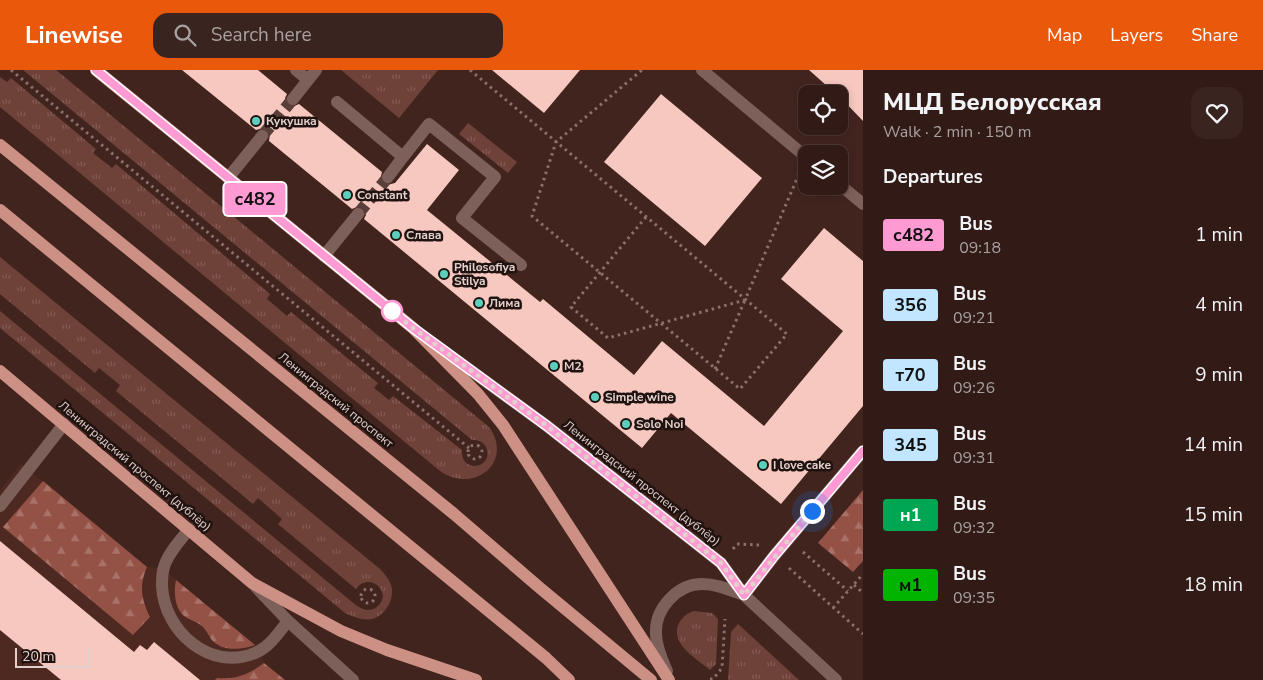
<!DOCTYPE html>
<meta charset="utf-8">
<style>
:root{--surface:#321b17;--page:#3a2420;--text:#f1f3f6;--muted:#a8a1a1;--line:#4d3936;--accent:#ea580c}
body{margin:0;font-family:"Nunito Sans",sans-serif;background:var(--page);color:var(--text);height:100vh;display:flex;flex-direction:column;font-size:19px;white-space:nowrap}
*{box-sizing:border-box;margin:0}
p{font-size:16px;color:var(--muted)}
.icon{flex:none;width:28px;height:28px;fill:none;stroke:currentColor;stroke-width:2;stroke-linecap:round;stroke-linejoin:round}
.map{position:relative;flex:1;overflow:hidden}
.details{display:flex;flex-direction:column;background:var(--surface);width:400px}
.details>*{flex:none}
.badge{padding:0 10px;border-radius:4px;font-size:18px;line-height:32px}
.controls{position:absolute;left:798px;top:15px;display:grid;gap:10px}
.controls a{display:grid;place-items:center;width:50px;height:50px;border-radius:10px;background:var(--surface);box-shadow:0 2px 8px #0003,0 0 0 1px var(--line);font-size:25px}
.scale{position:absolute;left:15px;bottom:12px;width:75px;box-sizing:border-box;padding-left:5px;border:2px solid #e3cfcb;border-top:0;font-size:14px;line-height:18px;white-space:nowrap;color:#e3cfcb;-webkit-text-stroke:4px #1f120f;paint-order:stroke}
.you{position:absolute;width:25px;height:25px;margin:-12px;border:4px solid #fff;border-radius:50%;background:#1a73e8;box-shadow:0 0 0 8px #1a73e833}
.map>.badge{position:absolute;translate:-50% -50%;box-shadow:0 0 0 2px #fff}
h2{padding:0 20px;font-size:19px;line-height:45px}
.round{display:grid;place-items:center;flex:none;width:52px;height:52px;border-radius:15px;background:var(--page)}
.overview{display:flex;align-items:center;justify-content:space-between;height:85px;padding:0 20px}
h1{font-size:24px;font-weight:800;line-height:38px}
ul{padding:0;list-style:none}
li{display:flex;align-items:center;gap:15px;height:70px;padding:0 20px}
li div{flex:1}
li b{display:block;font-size:19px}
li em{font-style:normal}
li .badge{min-width:55px;font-weight:700;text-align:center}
header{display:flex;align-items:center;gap:30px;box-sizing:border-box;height:70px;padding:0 25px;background:var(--accent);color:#fff}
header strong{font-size:24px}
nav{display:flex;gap:28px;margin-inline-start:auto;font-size:18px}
.search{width:350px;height:45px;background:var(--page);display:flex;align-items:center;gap:12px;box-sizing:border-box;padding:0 18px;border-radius:15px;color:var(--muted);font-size:19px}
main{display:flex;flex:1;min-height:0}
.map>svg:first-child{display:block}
.built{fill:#4e2922}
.grass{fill:url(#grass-tufts)}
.forest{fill:url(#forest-firs)}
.building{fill:#f6c8bf}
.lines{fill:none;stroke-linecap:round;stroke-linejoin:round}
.minor-tunnel{stroke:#5a3e39;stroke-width:12;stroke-dasharray:12 6;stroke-linecap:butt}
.path{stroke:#8b716d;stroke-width:3;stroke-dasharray:2.5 4;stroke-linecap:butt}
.minor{stroke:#7e605a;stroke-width:12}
.major{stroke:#cd9084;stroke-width:12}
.line-casing{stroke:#fff;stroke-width:11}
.line{stroke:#ff9ad2;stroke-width:8}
.walk{stroke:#e3cfcb;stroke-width:5;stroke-dasharray:0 9}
.poi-dot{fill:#5bcebc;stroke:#1f120f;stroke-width:2}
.stop-dot{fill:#fff;stroke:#ff9ad2;stroke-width:2.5}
.labels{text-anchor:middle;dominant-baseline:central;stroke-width:5;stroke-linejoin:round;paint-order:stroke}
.poi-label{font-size:12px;font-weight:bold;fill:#e3cfcb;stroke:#1f120f;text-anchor:start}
.street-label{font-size:12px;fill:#e3cfcb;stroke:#1f120f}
</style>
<header>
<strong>Linewise</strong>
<div class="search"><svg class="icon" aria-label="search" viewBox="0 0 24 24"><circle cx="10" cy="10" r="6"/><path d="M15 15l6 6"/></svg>Search here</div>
<nav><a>Map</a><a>Layers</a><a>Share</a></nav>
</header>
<main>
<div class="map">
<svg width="863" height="610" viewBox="0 0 863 610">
<defs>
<pattern id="grass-tufts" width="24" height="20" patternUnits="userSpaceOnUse" patternTransform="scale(1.25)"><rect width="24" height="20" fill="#6e4139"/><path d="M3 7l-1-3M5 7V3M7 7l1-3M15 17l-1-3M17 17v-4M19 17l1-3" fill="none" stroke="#835b54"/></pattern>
<pattern id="forest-firs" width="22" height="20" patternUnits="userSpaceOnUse" patternTransform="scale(1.25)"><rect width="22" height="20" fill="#945246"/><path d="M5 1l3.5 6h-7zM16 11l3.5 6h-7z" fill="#a87268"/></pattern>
</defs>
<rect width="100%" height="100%" fill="#42241f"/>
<path class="built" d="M 21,394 L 147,497 L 163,499 L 261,580 L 264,593 L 285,610 L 0,610 L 0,420 Z"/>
<path class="grass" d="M 23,0 L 56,0 L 489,357 C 514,391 475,425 440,401 L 0,37 L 0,7 L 7,12 L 11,8 L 96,79 L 93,83 L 112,98 L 116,94 L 270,224 L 267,229 L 287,246 L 291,242 L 378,313 L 374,318 L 389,330 L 393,326 L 462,380 C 460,405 495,398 486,377 C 483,371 478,370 472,370 Z
M 341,0 L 438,0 L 399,48 Z
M 468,53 L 517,92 L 508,103 L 459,64 Z
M 0,187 L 380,499 C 384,503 389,509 391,515 C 395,527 387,543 375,548 C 365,552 354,547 345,543 L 0,258 L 0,241 L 346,527 C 352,532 359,539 367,540 C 371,540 375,539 378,536 C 393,522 369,501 356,519 L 278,454 L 282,449 L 258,428 L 253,434 L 116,321 L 120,315 L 99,298 L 95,303 L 0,224 Z
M 694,541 L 712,543 L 718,549 L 716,594 L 710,600 C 697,589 669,574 679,553 C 683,547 687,543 694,541 Z
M 738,554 L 799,610 L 728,610 L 731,562 Z"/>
<path class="forest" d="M 43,411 L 147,497 C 139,515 141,529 150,547 L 133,565 L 3,457 Z
M 863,420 L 863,491 L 853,502 L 818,473 Z
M 176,510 L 255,575 C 242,580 221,582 211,569 C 208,564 206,560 202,556 C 196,551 186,549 182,544 C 174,535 174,520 176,510 Z
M 264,593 L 285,610 L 215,610 L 217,608 C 236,610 249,604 264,593 Z"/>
<path class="building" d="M 182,0 L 258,0 L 287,24 L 285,28 L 288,35 L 292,37 L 299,34 L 382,102 L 380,110 L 387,115 L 395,113 L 427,74 L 459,100 L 427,140 L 540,232 L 543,229 L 634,305 L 662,271 L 764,356 L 843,261 L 781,209 L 824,158 L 863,191 L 863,336 L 781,434 L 671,343 L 642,378 L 364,149 L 366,145 L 363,138 L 359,136 L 352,139 L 269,71 L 270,64 L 267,60 L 263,58 L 256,60 Z
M 492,0 L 580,0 L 544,43 Z
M 809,0 L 863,0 L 863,51 L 839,26 L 839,24 L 836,24 Z
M 661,24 L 762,108 L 705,176 L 604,92 Z
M 0,471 L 134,582 L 140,575 L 147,580 L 154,572 L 200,610 L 61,610 L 0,560 Z"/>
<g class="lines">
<path class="minor-tunnel" d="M 262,66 L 293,29
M 358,144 L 388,107"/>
<path class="path" d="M 11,0 L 469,378
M 470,0 L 787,264 L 740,319 L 532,146 L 556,72 L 642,0
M 646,147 L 571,237 L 608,268 L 745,230 L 799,104
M 715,299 L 745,230
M468 382a7 7 0 1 1 14 0a7 7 0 1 1-14 0Z
M 733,479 L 737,474 L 759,475
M 803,482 L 848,521
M 789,498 L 863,564
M 854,515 L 863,523
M361 526a7 7 0 1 1 14 0a7 7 0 1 1-14 0Z
M 833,538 L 863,504
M 710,609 L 713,609 L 722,598 L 725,549"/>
<path class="minor" d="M 296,0 L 308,10
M 702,0 L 806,87
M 293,29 L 316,0
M 337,32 L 403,87 L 388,107
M 403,87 L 429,54 L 495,107 L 462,148 L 521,195
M 228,108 L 262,66
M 839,114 L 863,134
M 324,186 L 358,144
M 433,273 L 547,356 L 721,493 L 744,525 L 836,610
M 0,436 L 64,354
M 189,459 C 181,470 168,483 164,497 C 162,503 162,510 162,516 C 164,561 210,602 255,583 C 270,577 278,563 288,551
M 255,516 L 288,551 L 353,610
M 744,525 L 774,486 L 863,381
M 667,601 C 662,590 656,576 656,563 C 655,539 677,514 702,514 C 717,514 730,520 744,525"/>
<path class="major" d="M 96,0 L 413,258 L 478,324 L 503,355 L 669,610
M 0,75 L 454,444 L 540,518 L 651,610
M 0,140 L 546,588 L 569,610
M 0,301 L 252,513 L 341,561 L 387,580 L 476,610"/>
</g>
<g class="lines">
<g class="line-casing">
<path id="line" d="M 96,0 L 413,258 L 547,356 L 721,493 L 744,525 L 774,486 L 863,381"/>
</g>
<use href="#line" class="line"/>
<path class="walk" d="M 392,241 L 413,258 L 547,356 L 721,493 L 744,525 L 812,441"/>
</g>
<g class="poi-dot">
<circle cx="256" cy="51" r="5"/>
<circle cx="347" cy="125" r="5"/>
<circle cx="396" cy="165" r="5"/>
<circle cx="444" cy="204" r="5"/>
<circle cx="479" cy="233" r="5"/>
<circle cx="554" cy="296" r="5"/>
<circle cx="595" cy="327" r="5"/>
<circle cx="626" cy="354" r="5"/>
<circle cx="763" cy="395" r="5"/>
</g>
<circle class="stop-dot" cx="392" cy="241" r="10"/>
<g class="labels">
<g class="poi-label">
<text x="266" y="51">Кукушка</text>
<text x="357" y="125">Constant</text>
<text x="406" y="165">Слава</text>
<text x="454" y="197">Philosofiya<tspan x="454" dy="14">Stilya</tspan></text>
<text x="489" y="233">Лима</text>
<text x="564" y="296">М2</text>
<text x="605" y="327">Simple wine</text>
<text x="636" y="354">Solo Noi</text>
<text x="773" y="395">I love cake</text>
</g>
<g class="street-label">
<text transform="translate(336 330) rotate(39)">Ленинградский проспект</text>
<text transform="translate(135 396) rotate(40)">Ленинградский проспект (дублёр)</text>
<text transform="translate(642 413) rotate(38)">Ленинградский проспект (дублёр)</text>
</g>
</g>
</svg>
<div class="controls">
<a><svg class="icon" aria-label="locate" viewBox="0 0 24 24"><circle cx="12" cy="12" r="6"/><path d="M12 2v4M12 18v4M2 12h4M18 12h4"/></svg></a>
<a><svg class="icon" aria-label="layers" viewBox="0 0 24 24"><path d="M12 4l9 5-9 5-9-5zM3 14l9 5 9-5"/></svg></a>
</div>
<div class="scale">20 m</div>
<div class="you" style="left:812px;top:441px"></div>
<b class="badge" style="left:255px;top:129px;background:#ff9ad2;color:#111">с482</b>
</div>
<section class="details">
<div class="overview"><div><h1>МЦД Белорусская</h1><p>Walk · 2 min · 150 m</p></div><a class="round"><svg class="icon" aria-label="heart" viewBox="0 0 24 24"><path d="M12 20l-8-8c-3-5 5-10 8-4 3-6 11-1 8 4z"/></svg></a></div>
<h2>Departures</h2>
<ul>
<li><span class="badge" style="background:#ff9ad2;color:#111">с482</span><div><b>Bus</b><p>09:18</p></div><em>1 min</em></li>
<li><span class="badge" style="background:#c2e6ff;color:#111">356</span><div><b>Bus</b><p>09:21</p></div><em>4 min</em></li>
<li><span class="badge" style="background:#c2e6ff;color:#111">т70</span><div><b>Bus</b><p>09:26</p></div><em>9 min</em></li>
<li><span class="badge" style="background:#c2e6ff;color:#111">345</span><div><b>Bus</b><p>09:31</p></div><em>14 min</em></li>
<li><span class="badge" style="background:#00a651;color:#fff">н1</span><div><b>Bus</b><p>09:32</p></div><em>15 min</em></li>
<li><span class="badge" style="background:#01b400;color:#111">м1</span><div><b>Bus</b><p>09:35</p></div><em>18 min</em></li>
</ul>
</section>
</main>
